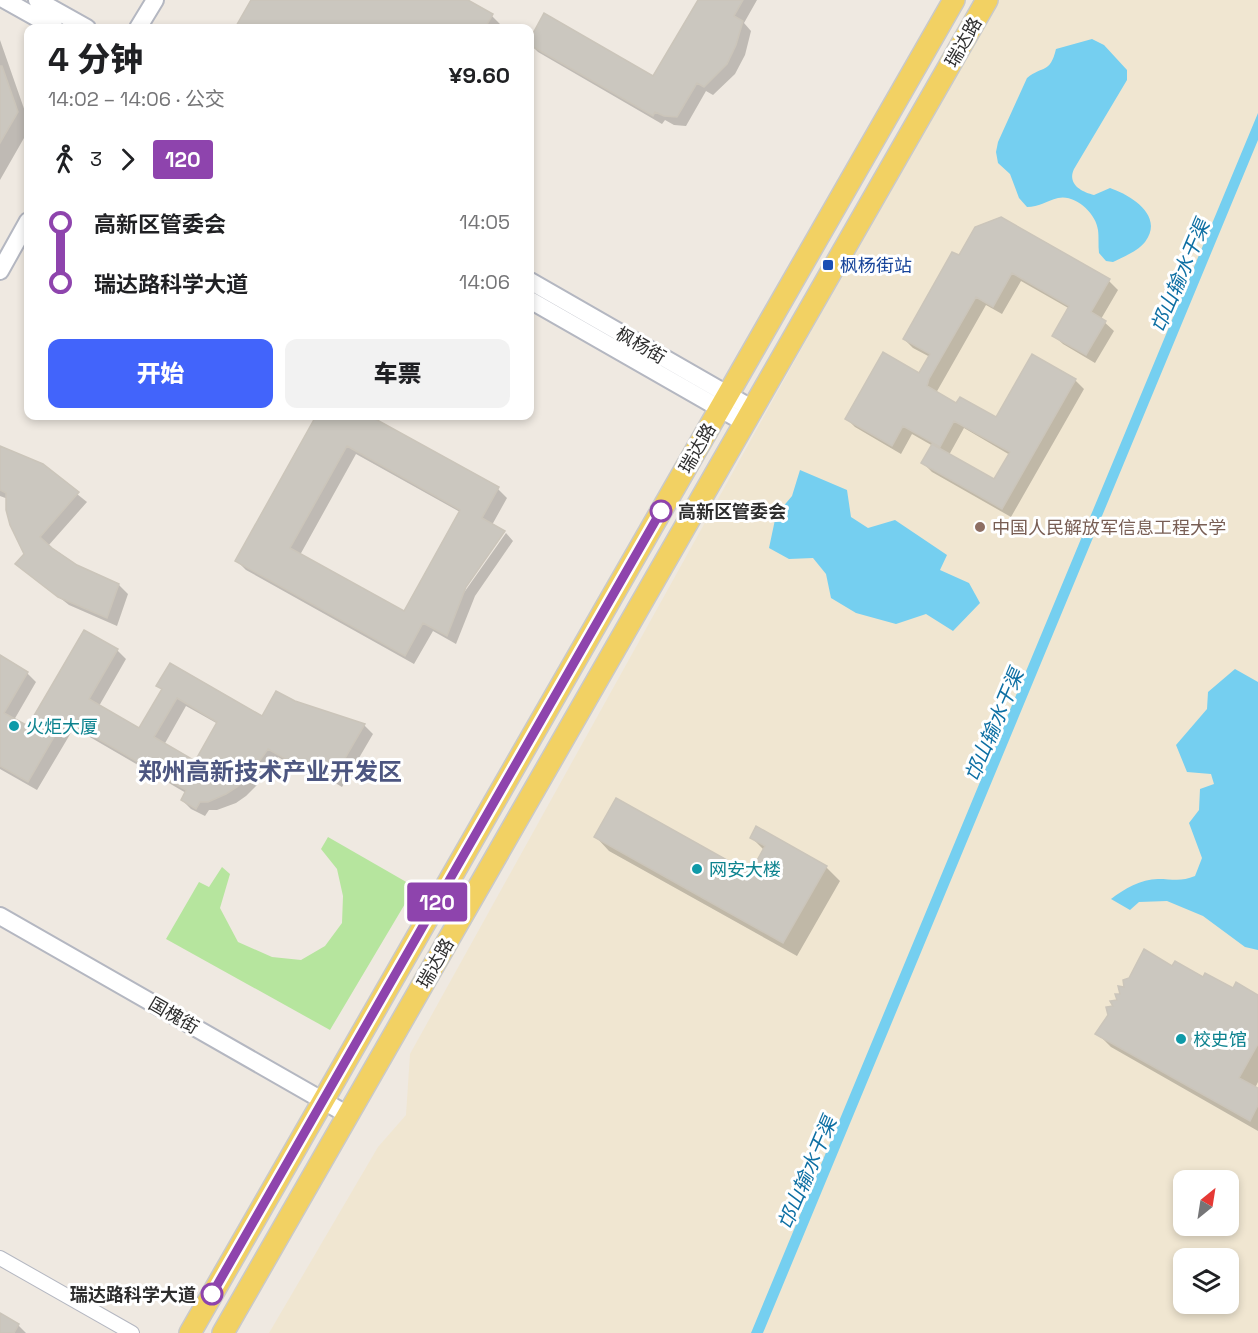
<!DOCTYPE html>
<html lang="zh">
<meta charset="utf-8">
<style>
:root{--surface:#fff;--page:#f2f2f2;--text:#202124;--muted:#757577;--accent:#4264fb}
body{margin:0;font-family:"Space Grotesk","Noto Sans SC",sans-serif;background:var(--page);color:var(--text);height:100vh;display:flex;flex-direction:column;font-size:22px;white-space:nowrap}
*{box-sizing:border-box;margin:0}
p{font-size:20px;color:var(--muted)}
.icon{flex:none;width:33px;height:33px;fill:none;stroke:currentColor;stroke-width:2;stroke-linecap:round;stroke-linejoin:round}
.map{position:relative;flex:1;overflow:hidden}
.details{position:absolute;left:24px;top:24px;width:510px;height:396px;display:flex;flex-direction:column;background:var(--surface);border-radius:12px;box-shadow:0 3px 9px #0003}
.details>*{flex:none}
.badge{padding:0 12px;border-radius:4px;font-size:21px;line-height:39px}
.needle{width:39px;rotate:30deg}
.buttons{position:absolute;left:1173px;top:1170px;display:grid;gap:12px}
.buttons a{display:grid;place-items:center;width:66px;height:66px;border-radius:12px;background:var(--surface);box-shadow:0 3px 9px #0003;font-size:30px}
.map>.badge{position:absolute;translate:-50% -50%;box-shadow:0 0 0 3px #fff}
.legs{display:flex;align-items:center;gap:9px;height:66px;padding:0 24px;font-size:20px}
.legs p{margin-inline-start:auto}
.headline{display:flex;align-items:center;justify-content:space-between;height:102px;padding:0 24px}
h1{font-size:33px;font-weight:800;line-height:45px}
.cta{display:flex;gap:12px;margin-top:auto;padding:12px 24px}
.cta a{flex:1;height:69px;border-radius:12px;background:var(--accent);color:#fff;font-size:24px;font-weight:800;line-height:69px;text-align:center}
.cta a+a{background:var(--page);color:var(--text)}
ul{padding:0 24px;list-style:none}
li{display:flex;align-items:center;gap:21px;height:60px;font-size:22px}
li i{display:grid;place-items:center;width:9px;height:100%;margin:0 8px;background:currentColor}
li i::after{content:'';width:15px;height:15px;margin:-8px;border:4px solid;border-radius:50%;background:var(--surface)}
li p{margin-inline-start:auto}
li:first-child i{background:linear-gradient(#0000 50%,currentColor 0)}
li:last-child i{background:linear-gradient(currentColor 50%,#0000 0)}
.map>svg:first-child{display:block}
.education{fill:#f0e6d1;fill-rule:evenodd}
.green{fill:#b6e59e}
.water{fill:#75cff0}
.shadow{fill:#0003;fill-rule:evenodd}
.building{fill:#cbc7bf;stroke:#cbc5ba;stroke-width:1.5;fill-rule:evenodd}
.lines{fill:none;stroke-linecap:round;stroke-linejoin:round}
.minor-casing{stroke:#b4b7c1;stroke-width:16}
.tertiary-casing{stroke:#b4b7c1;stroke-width:20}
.primary-casing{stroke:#c9c9c9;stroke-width:24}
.minor{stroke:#fff;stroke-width:14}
.tertiary{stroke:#fff;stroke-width:16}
.primary{stroke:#f2d163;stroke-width:21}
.line-1-casing{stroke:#fff;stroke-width:14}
.line-1{stroke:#8e44ad;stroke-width:9}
.transit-dot{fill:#1a4fb4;stroke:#fff;stroke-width:2}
.stop-1-dot{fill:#fff;stroke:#8e44ad;stroke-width:3}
.education-dot{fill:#8d6e63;stroke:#fff;stroke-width:2}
.culture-dot{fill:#0f9aa8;stroke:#fff;stroke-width:2}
.labels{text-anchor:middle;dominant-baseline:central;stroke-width:6;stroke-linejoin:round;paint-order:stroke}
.street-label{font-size:18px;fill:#2e2e2e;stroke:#fff}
.transit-label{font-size:18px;fill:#164399;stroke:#fff;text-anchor:start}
.stop-label{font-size:18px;font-weight:bold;fill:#2e2e2e;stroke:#fff;text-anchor:start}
.education-label{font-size:18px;fill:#785e54;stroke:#fff;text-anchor:start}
.culture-label{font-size:18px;fill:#0d838f;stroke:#fff;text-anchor:start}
.water-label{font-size:20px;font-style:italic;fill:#0d6fa3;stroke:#fff}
.district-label{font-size:24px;font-weight:bold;fill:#4d5680;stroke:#fff}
</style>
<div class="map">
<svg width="1258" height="1333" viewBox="0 0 1258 1333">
<rect width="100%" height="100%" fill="#efe9e1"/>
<path class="education" d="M 995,0 L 1258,0 L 1258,1333 L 269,1333 L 378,1147 L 406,1115 L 410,1054 ZM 1184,1180 L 1228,1180 L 1228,1226 L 1184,1226 ZM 1184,1258 L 1228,1258 L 1228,1304 L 1184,1304 Z"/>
<path class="green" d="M 328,837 L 415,887 L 330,1030 L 166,939 L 199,882 L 209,887 L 222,867 L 230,874 L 220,908 L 238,942 L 272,957 L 301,960 L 325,946 L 342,923 L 343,896 L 337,869 L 321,849 Z"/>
<path class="water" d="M 1092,39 L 1104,45 L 1127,70 L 1127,80 L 1074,169 C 1067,184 1081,192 1094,195 L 1110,188 C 1130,195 1165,215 1145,242 C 1138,251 1123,257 1113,262 L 1106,261 L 1099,253 C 1098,245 1099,237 1098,230 C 1096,213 1075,194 1058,198 C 1046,201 1039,207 1027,207 L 1019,198 L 1010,174 L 998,163 L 996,152 L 998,142 L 1027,78 C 1043,65 1050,74 1056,49 Z
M 1258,113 L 1258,140 L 763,1333 L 751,1333 Z
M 800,470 L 847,490 L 851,517 L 868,528 L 895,520 L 947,555 L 940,570 L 969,583 L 980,603 L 953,631 L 926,614 L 896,624 L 856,613 L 831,598 L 826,574 L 813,558 L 789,559 L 769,548 L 776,515 L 792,496 Z
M 1235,669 L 1258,682 L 1258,950 L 1245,947 L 1203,916 L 1167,901 L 1139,902 L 1130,910 L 1111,899 C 1124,889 1141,879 1158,879 C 1173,879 1181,882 1195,876 L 1202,858 L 1189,823 L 1199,810 L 1200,789 L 1214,784 L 1211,774 L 1187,772 L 1176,745 L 1207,709 L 1208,692 Z"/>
<path class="shadow" d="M 253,0 L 465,0 L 492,16 L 501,25 L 499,28 L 236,28 Z
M 699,0 L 757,0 L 744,23 L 751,31 L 745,55 L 735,74 L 713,95 L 706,91 L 686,126 L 674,125 L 665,120 L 662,124 L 538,52 L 530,44 L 545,15 L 654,78 Z
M 0,40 L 28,120 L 28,131 L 0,180 Z
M 953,254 L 1109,281 L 1118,290 L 1101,319 L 1114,331 L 1095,363 L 1063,344 L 1054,336 L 1070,309 L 1021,281 L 1002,314 L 986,305 L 936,393 L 957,405 L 997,419 L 1075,380 L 1084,389 L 1011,517 L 932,472 L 923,463 L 933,446 L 912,434 L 901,454 L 855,427 L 846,418 L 920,375 L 930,357 L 913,348 L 904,339 ZM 964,428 L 1010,455 L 995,481 L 949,455 Z
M 318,416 L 367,416 L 498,489 L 507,498 L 492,525 L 505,533 L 502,533 L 461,592 L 463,594 L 506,533 L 513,541 L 475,596 L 456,644 L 433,631 L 414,664 L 246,570 L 237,561 ZM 356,454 L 460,512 L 404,613 L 300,555 Z
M 0,447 L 42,466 L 87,502 L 48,546 L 76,567 L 119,585 L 128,594 L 117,626 L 69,605 L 17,564 L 26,555 L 8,499 L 0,496 Z
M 117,650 L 126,659 L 99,706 L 140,730 L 163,691 L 158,686 L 262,718 L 294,703 L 364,725 L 373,734 L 342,787 L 313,770 L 310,776 L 278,757 L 257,785 L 246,796 L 236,803 L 217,810 L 209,810 L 205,816 L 191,809 L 182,800 L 186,793 L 83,733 L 81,736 L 72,731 L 37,790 L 0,769 L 0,657 L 27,673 L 36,682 L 14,720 L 29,728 ZM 186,706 L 218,724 L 195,763 L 164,745 Z
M 596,837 L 750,875 L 764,850 L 752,838 L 826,867 L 840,881 L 797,956 L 609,851 Z
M 1173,968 L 1258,997 L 1258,1082 L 1255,1088 L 1258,1090 L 1258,1131 L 1111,1047 L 1097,1033 L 1126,988 Z
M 0,1315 L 18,1325 L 26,1333 L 0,1333 Z"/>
<path class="building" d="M 251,0 L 468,0 L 493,14 L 485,28 L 235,28 Z
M 698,0 L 743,0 L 734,16 L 743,21 L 736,45 L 727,64 L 704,87 L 697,83 L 677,117 L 664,116 L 655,112 L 653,116 L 530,45 L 530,39 L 544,13 L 653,76 Z
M 0,66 L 2,66 L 18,112 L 0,143 Z
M 1001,217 L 1110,279 L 1091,312 L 1106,321 L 1086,355 L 1052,336 L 1069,306 L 1012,273 L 993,307 L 976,297 L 929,379 L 927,386 L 956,403 L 960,397 L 996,417 L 1032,354 L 1076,379 L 1002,509 L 921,463 L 932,444 L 994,479 L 1010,452 L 954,421 L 940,447 L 903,426 L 892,446 L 845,419 L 883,352 L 919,373 L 930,354 L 903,339 L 952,252 L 959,255 L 975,227 Z
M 316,416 L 370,416 L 499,487 L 482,518 L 505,531 L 466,587 L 447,636 L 423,623 L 405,656 L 235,561 ZM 347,446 L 460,510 L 404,611 L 290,548 Z
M 0,446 L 43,464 L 79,492 L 40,537 L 52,548 L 77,565 L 119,584 L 107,618 L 58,597 L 15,564 L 24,554 L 10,525 L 6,510 L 6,493 L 0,490 Z
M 84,630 L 118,649 L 89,699 L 139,728 L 162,689 L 156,686 L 170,663 L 262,716 L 276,691 L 295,701 L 365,724 L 333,779 L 304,762 L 301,768 L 268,749 L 249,776 L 237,787 L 226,794 L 208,802 L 200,802 L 196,809 L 181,800 L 186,790 L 74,725 L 72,728 L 62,723 L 28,782 L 0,766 L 0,655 L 28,672 L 4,713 L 28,726 ZM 177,698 L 217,722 L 195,761 L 154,737 Z
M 616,798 L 750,873 L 765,846 L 750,838 L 756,826 L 827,866 L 783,943 L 594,837 Z
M 1144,949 L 1172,966 L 1175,961 L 1203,977 L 1205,973 L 1233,988 L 1236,982 L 1258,995 L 1258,1044 L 1239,1078 L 1258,1088 L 1258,1105 L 1250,1121 L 1095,1034 L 1108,1015 L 1106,1007 L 1113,1006 L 1110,1001 L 1117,1000 L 1115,994 L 1120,994 L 1118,986 L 1124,987 L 1123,980 L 1129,978 Z
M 0,1313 L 19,1324 L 14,1333 L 0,1333 Z"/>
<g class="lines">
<g class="minor-casing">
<path id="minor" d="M 0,1258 L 132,1333"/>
</g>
<g class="tertiary-casing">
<path id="tertiary" d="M 5,0 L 55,28
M 37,0 L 87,28
M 138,28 L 155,0
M 0,271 L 28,221
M 530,281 L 753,409
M 530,300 L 745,423
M 0,916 L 348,1115"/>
</g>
<g class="primary-casing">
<path id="primary" d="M 190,1333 L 954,0
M 223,1333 L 987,0"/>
</g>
<use href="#minor" class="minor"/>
<use href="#tertiary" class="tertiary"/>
<use href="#primary" class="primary"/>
</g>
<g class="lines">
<g class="line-1-casing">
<path id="line-1" d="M 212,1294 L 661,511"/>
</g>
<use href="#line-1" class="line-1"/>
</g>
<rect class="transit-dot" x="822" y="259" width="12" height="12" rx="3"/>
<g class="stop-1-dot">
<circle cx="661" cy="511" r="10"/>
<circle cx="212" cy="1294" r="10"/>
</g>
<circle class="education-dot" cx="980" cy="527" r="6"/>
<g class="culture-dot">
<circle cx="14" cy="726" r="6"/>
<circle cx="697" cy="869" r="6"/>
<circle cx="1181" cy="1039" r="6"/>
</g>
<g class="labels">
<g class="street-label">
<text transform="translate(963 42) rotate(-60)">瑞达路</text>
<text transform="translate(641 345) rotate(30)">枫杨街</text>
<text transform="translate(697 448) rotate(-60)">瑞达路</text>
<text transform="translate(435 963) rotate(-60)">瑞达路</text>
<text transform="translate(174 1015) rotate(30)">国槐街</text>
</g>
<g class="transit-label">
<text x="840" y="265">枫杨街站</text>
</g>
<g class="stop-label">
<text x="678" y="511">高新区管委会</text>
<text x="196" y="1294" text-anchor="end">瑞达路科学大道</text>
</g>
<g class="education-label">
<text x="992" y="527">中国人民解放军信息工程大学</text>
</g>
<g class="culture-label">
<text x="26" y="726">火炬大厦</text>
<text x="709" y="869">网安大楼</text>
<text x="1193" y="1039">校史馆</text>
</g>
<g class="water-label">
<text transform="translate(1180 276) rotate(-67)">邙山输水干渠</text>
<text transform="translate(994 725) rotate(-67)">邙山输水干渠</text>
<text transform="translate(807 1173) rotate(-67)">邙山输水干渠</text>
</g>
<g class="district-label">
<text x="270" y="771">郑州高新技术产业开发区</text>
</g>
</g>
</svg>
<div class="buttons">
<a><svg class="needle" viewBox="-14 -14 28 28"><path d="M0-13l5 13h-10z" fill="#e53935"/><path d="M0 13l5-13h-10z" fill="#757577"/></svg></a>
<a><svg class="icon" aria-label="layers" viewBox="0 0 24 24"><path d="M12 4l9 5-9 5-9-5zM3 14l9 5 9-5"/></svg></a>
</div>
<b class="badge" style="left:437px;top:902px;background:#8e44ad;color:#fff">120</b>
<section class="details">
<div class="headline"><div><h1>4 分钟</h1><p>14:02 – 14:06 · 公交</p></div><b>¥9.60</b></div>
<div class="legs"><svg class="icon" aria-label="walk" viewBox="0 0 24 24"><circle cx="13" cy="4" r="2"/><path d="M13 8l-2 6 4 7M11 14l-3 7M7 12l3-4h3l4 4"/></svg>3<svg class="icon" aria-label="forward" viewBox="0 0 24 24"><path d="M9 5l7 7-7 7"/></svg><b class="badge" style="background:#8e44ad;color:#fff">120</b></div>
<ul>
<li><i style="color:#8e44ad"></i><b>高新区管委会</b><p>14:05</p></li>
<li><i style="color:#8e44ad"></i><b>瑞达路科学大道</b><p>14:06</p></li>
</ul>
<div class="cta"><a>开始</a><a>车票</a></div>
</section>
</div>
